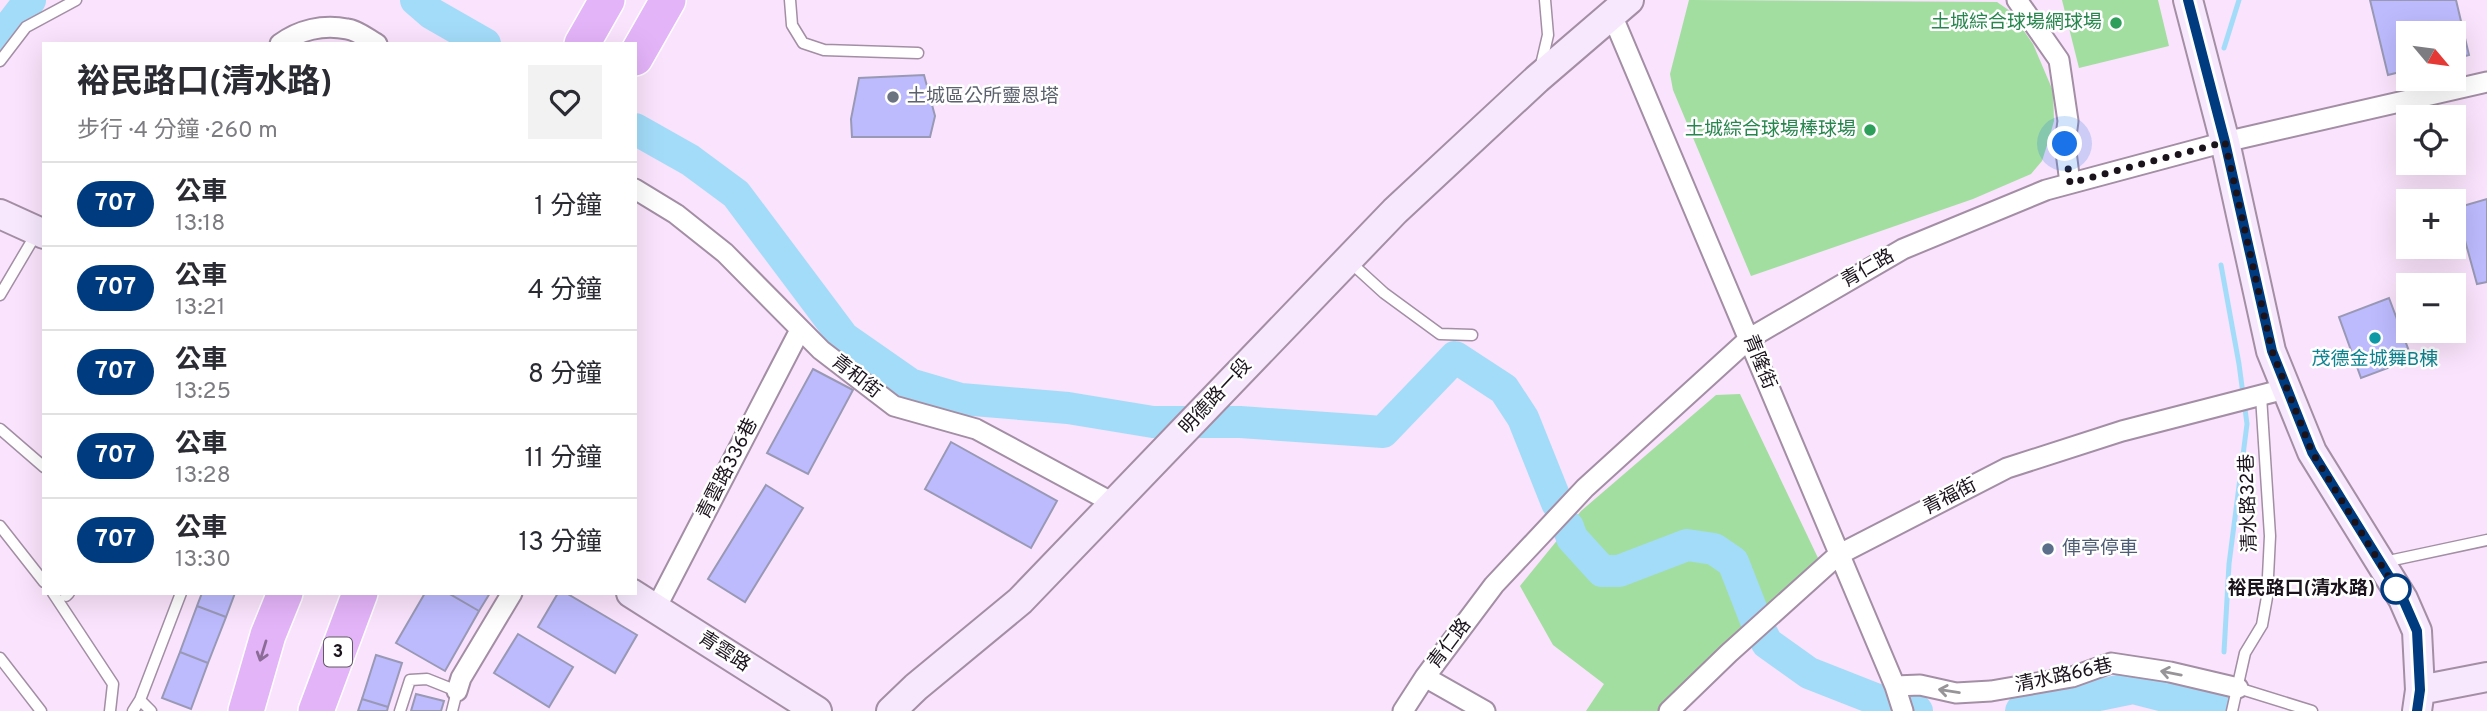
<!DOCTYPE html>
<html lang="zh-TW">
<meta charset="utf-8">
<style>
:root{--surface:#fff;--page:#f2f2f3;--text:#2b2b33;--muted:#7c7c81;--line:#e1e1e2}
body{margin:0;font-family:Overpass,"Noto Sans TC",sans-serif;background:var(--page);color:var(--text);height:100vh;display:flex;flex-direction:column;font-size:26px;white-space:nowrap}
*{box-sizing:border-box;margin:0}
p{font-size:23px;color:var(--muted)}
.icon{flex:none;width:38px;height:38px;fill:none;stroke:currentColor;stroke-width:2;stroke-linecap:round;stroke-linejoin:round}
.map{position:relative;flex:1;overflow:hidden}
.sheet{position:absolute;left:42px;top:42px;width:595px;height:553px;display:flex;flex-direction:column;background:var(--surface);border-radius:0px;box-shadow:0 7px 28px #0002}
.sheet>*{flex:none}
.badge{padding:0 14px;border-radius:23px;font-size:24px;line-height:46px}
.needle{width:46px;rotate:119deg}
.tools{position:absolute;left:2396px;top:21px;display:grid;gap:14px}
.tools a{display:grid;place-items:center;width:70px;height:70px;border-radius:0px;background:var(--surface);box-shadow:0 7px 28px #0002;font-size:35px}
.you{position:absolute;width:35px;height:35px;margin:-18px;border:5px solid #fff;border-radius:50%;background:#1a73e8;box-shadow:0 0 0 10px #1a73e833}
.map>.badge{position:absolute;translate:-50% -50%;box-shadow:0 0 0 4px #fff}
.round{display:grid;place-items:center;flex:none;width:74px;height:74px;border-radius:0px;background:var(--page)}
.overview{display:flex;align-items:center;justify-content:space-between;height:119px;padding:0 35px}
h1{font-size:33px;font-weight:700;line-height:52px}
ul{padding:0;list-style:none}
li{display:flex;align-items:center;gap:21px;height:84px;padding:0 35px;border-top:2px solid var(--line)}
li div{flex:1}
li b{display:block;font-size:26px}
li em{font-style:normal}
li .badge{min-width:77px;font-weight:700;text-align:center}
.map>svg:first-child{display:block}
.green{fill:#a2dea0}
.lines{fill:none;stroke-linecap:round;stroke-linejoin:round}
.stream{stroke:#a3dcf9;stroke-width:5}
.river{stroke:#a3dcf9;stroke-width:32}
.building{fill:#bdbbfe;stroke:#9999b5;stroke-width:2}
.lane-casing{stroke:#a38ea5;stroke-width:13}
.street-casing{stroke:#a38ea5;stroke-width:23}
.secondary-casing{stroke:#a38ea5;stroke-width:32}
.highway-casing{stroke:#fff;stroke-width:38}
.lane{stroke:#fff;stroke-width:10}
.street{stroke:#fff;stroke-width:19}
.secondary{stroke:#f7e8fd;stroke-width:28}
.highway{stroke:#e4b4f9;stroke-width:35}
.oneway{stroke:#8a6c96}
.oneway2{stroke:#989599}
.line-casing{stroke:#fff;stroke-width:16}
.line{stroke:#003b80;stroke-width:10}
.walk{stroke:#1b131c;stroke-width:7;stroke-dasharray:0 12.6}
.leisure-dot{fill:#2e9e5b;stroke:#fff;stroke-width:2.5}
.worship-dot{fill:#6b7280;stroke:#fff;stroke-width:2.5}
.culture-dot{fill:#0f9aa8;stroke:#fff;stroke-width:2.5}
.service-dot{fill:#5c6f8a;stroke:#fff;stroke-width:2.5}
.stop-dot{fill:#fff;stroke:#003b80;stroke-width:3.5}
.labels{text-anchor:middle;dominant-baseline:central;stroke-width:5;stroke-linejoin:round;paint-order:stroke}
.shield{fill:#fff;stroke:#5f5a60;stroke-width:2}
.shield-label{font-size:18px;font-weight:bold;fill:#1b131c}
.leisure-label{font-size:19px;fill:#27864d;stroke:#fff;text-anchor:end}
.worship-label{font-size:19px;fill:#5b616d;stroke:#fff;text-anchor:start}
.street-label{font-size:19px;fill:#1b131c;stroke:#fff}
.culture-label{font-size:19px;fill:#0d838f;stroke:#fff}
.service-label{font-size:19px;fill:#4e5e75;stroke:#fff;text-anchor:start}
.stop-label{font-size:19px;font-weight:bold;fill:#1b131c;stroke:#fff;text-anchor:end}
</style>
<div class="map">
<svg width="2487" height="711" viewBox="0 0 2487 711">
<rect width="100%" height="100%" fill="#fae3fc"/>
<path class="green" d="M 1689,0 L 1997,2 L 2010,11 L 2033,44 L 2053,91 L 2054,121 L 2049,139 L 2042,161 L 2031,174 L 1973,199 L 1751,276 L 1673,90 L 1670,74 Z
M 2062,0 L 2158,0 L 2169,46 L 2079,68 Z
M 1740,394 L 1818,558 L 1812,568 L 1675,691 L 1661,711 L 1586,711 L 1604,684 L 1553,645 L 1520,586 L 1581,511 L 1716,395 Z"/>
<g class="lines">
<path class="stream" d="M 2224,48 L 2239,0
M 2221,265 L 2239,364 L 2247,424 L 2229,564 L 2224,652"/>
<path class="river" d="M 416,0 L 431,13 L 485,44
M 0,39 L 30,0
M 635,129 L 690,160 L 736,194 L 844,338 L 910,384 L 961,399 L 1068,408 L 1153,422 L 1240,422 L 1383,432 L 1455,357 L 1504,389 L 1523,418 L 1557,503
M 1568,527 L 1572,538 L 1602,571 L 1619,571 L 1687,545 L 1714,549 L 1733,562 L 1758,626 L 1767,643 L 1809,673 L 1875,699 L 1917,711
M 2021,711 L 2133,688 L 2223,711"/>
</g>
<path class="building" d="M 2370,0 L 2456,0 L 2469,55 L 2454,59 L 2454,33 L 2408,33 L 2408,70 L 2388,75 Z
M 924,75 L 935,116 L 930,137 L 852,137 L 851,119 L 859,78 Z
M 2487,199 L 2487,282 L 2477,284 L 2456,208 Z
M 2389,298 L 2412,359 L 2361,378 L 2339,317 Z
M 813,369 L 853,390 L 808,474 L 767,453 Z
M 951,442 L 1057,501 L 1031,548 L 925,489 Z
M 766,485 L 803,508 L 745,602 L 708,579 Z
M 202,593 L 235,593 L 226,617 L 197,606 Z
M 425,593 L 448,593 L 479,611 L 445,671 L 396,643 Z
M 448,593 L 490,593 L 479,611 Z
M 558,593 L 566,593 L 637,635 L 615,673 L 538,627 Z
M 197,606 L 226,617 L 208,663 L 180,652 Z
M 518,634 L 573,667 L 549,707 L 494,673 Z
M 180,652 L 208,663 L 191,709 L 162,698 Z
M 376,655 L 402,663 L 388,707 L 362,699 Z
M 416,694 L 444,701 L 441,711 L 411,711 Z
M 362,699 L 388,707 L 387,711 L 358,711 Z"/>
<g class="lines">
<g class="lane-casing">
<path id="lane" d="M 790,0 L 792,25 L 803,43 L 824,50 L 918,53
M 0,61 L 26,27 L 76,0
M 1541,65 L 1548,35 L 1545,0
M 1350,262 L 1384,293 L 1440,334 L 1472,335
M 0,295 L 36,234
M 0,429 L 44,467
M 0,526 L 44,582
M 2384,562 L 2487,540
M 53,593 L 113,684 L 110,711
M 66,596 L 69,593
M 0,658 L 41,711
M 2238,688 L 2312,711
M 140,700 L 151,711
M 133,711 L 140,700 L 181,593
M 400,711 L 410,680 L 427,679 L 457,691 L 452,711
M 2232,711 L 2245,653 L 2262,625 L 2267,597 L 2270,536 L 2261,396"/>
</g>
<g class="street-casing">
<path id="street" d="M 2017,0 L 2059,60 L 2068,121 L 2065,144 L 2070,183
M 1612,15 L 1895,686 L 1903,711
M 280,44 C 299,30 323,24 347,29 C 357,30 368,39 377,44
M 635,189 L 676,214 L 725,253 L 821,350 L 894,406 L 976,429 L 1115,504
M 656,608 L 800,330
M 1425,677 L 1485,711
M 1895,686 L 1920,685 L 1956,693 L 1991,691 L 2072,677 L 2111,663 L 2170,672 L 2238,688
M 457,691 L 461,678 L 512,593
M 1403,711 L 1425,677 L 1494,585 L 1585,488 L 1750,338 L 1903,249 L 2046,190 L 2225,142 L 2487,82
M 1669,711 L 1729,653 L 1838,555 L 2007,468 L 2122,431 L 2289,388"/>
</g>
<g class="secondary-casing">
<path id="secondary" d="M 2188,0 L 2225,142 L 2271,351 L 2312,452 L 2403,599 L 2417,631 L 2420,690 L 2417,711
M 0,214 L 44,234
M 631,593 L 817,711
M 2420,690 L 2487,677
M 891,711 L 916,687 L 1020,601 L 1395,211 L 1537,79 L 1629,0"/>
</g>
<g class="highway-casing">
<path id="highway" d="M 582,44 L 607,0
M 635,58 L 668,0
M 246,711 L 268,635 L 285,593
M 316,711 L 360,593"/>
</g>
<use href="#lane" class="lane"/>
<use href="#street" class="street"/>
<use href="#secondary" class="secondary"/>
<use href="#highway" class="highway"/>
</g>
<defs><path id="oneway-shaft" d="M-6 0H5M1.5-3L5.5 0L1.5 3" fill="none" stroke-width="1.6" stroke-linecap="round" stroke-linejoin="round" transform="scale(1.75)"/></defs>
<use class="oneway" href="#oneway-shaft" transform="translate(263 651) rotate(107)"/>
<g class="oneway2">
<use href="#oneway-shaft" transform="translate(2171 673) rotate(-169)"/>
<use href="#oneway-shaft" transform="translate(1949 691) rotate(-171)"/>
</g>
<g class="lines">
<g class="line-casing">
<path id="line" d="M 2188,0 L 2225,142 L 2272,351 L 2312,452 L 2403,599 L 2417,631 L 2420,690 L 2417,711"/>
</g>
<use href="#line" class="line"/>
<path class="walk" d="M 2065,144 L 2070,183 L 2225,142 L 2272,351 L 2312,452 L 2396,589"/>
</g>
<g class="leisure-dot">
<circle cx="2116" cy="23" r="7"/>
<circle cx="1870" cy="130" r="7"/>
</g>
<circle class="worship-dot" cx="893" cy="97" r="7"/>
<circle class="culture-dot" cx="2375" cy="338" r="7"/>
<circle class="service-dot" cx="2048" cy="549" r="7"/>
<circle class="stop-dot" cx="2396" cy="589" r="14"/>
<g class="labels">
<rect class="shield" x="324" y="637.5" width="28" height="29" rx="5"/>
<g class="shield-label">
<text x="338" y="652">3</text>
</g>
<g class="leisure-label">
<text x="2102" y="23">土城綜合球場網球場</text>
<text x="1856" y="130">土城綜合球場棒球場</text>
</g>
<g class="worship-label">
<text x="907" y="97">土城區公所靈恩塔</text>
</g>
<g class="street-label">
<text transform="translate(1868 269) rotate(-30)">青仁路</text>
<text transform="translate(1759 362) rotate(68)">青隆街</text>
<text transform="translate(856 377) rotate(38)">青和街</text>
<text transform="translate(1216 397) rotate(-47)">明德路一段</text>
<text transform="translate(728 469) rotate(-63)">青雲路336巷</text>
<text transform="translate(1950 497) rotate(-27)">青福街</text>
<text transform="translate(2249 503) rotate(-92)">清水路32巷</text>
<text transform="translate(1450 644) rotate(-53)">青仁路</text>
<text transform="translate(724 652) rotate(33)">青雲路</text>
<text transform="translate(2064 676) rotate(-12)">清水路66巷</text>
</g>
<g class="culture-label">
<text x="2375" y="360">茂德金城舞B棟</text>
</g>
<g class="service-label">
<text x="2062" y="549">俥亭停車</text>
</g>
<g class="stop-label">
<text x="2375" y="589">裕民路口(清水路)</text>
</g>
</g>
</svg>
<div class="tools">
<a><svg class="needle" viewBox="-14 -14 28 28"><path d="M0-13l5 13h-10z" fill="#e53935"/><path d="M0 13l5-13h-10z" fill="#7c7c81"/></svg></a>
<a><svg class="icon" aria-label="locate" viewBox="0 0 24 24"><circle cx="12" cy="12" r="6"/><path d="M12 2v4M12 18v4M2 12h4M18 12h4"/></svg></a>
<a>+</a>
<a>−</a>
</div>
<div class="you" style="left:2065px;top:144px"></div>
<section class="sheet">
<div class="overview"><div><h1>裕民路口(清水路)</h1><p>步行 · 4 分鐘 · 260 m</p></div><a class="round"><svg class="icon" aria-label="heart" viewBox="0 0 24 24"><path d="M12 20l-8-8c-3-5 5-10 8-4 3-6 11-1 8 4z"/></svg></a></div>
<ul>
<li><span class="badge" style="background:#003b80;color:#fff">707</span><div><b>公車</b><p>13:18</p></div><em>1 分鐘</em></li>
<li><span class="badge" style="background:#003b80;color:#fff">707</span><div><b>公車</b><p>13:21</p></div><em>4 分鐘</em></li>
<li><span class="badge" style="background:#003b80;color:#fff">707</span><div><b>公車</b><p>13:25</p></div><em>8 分鐘</em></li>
<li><span class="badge" style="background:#003b80;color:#fff">707</span><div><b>公車</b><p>13:28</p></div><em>11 分鐘</em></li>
<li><span class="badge" style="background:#003b80;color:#fff">707</span><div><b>公車</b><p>13:30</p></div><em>13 分鐘</em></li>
</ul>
</section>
</div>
